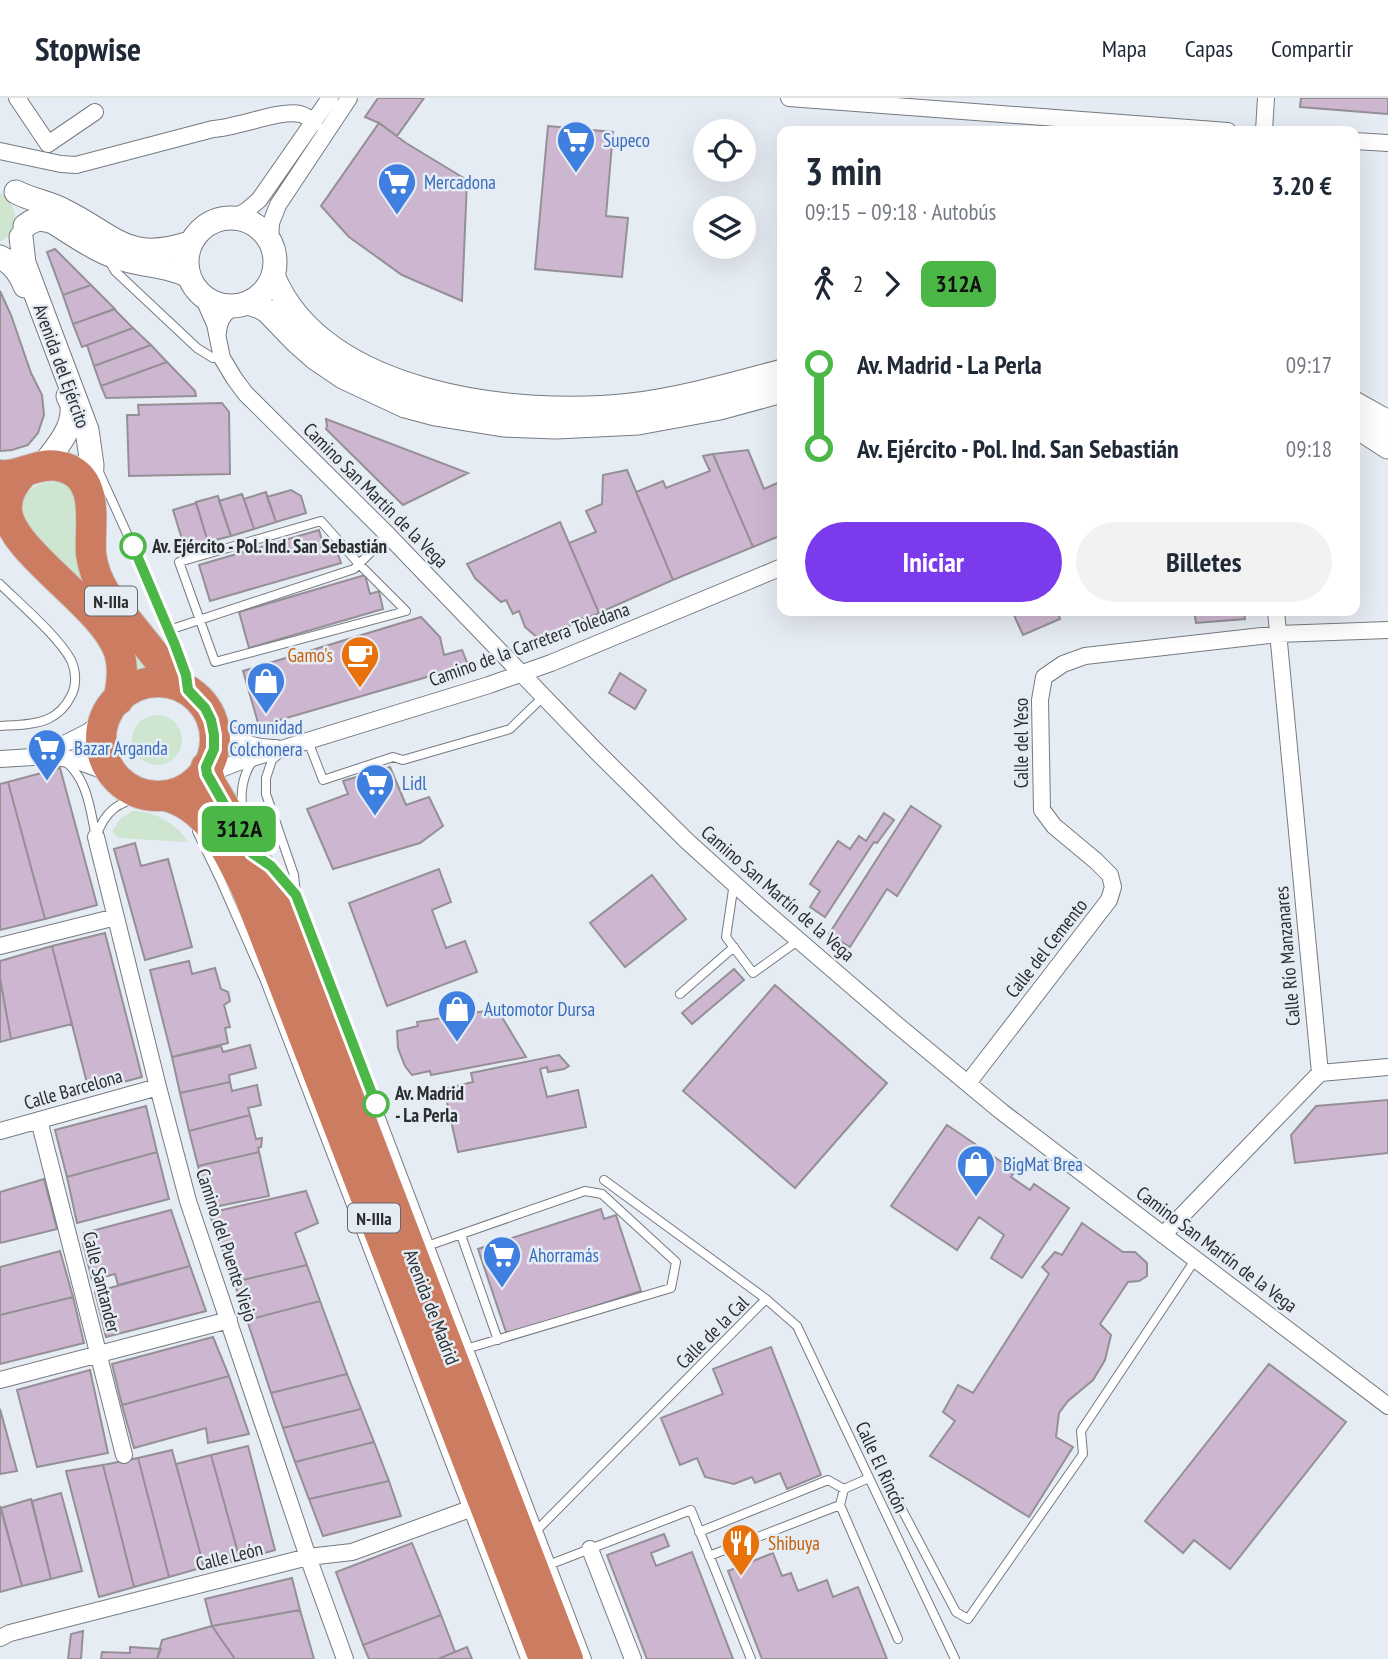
<!DOCTYPE html>
<html lang="es">
<meta charset="utf-8">
<style>
:root{--surface:#fff;--page:#f2f2f3;--text:#1f2937;--muted:#747a83;--line:#e0e1e3;--accent:#7c3aed}
body{margin:0;font-family:"PT Sans Narrow",sans-serif;background:var(--page);color:var(--text);height:100vh;display:flex;flex-direction:column;font-size:26px;white-space:nowrap}
*{box-sizing:border-box;margin:0}
p{font-size:23px;color:var(--muted)}
.icon{flex:none;width:38px;height:38px;fill:none;stroke:currentColor;stroke-width:2;stroke-linecap:round;stroke-linejoin:round}
.map{position:relative;flex:1;overflow:hidden}
.panel{position:absolute;left:777px;top:28px;width:583px;height:490px;display:flex;flex-direction:column;background:var(--surface);border-radius:14px;box-shadow:0 7px 28px #0002}
.panel>*{flex:none}
.badge{padding:0 14px;border-radius:10px;font-size:24px;line-height:46px}
.buttons{position:absolute;left:693px;top:21px;display:grid;gap:14px}
.buttons a{display:grid;place-items:center;width:63px;height:63px;border-radius:50%;background:var(--surface);box-shadow:0 7px 28px #0002;font-size:35px}
.map>.badge{position:absolute;translate:-50% -50%;box-shadow:0 0 0 4px #fff}
.legs{display:flex;align-items:center;gap:10px;height:77px;padding:0 28px;font-size:23px}
.legs p{margin-inline-start:auto}
.overview{display:flex;align-items:center;justify-content:space-between;height:119px;padding:0 28px}
h1{font-size:38px;font-weight:600;line-height:52px}
.primary-button{display:flex;gap:14px;margin-top:auto;padding:14px 28px}
.primary-button a{flex:1;height:80px;border-radius:42px;background:var(--accent);color:#fff;font-size:28px;font-weight:600;line-height:80px;text-align:center}
.primary-button a+a{background:var(--page);color:var(--text)}
ul{padding:0 28px;list-style:none}
li{display:flex;align-items:center;gap:24px;height:84px;font-size:26px}
li i{display:grid;place-items:center;width:10px;height:100%;margin:0 9px;background:currentColor}
li i::after{content:'';width:18px;height:18px;margin:-9px;border:5px solid;border-radius:50%;background:var(--surface)}
li p{margin-inline-start:auto}
li:first-child i{background:linear-gradient(#0000 50%,currentColor 0)}
li:last-child i{background:linear-gradient(currentColor 50%,#0000 0)}
header{display:flex;align-items:center;gap:42px;box-sizing:border-box;height:98px;padding:0 35px;background:var(--surface);border-bottom:2px solid var(--line)}
header strong{font-size:33px}
nav{display:flex;gap:38px;margin-inline-start:auto;font-size:24px}
.map>svg:first-child{display:block}
.green{fill:#cee5cf}
.building{fill:#cdb7d0;stroke:#958f96;stroke-width:2}
.lines{fill:none;stroke-linecap:round;stroke-linejoin:round}
.lane-casing{stroke:#767b81;stroke-width:10}
.street-casing{stroke:#767b81;stroke-width:18}
.secondary-casing{stroke:#767b81;stroke-width:25}
.highway-casing{stroke:#c8c9c9;stroke-width:32}
.lane{stroke:#fff;stroke-width:8}
.street{stroke:#fff;stroke-width:16}
.secondary{stroke:#fff;stroke-width:23}
.highway{stroke:#cc7c60;stroke-width:30}
.line-1-casing{stroke:#fff;stroke-width:16}
.line-1{stroke:#4ab747;stroke-width:10}
.stop-1-dot{fill:#fff;stroke:#4ab747;stroke-width:3.5}
.labels{text-anchor:middle;dominant-baseline:central;stroke-width:5;stroke-linejoin:round;paint-order:stroke}
.shield{fill:#e6ecf3;stroke:#63676a;stroke-width:2}
.shield-label{font-size:18px;font-weight:bold;fill:#2b2e30}
.shop-label{font-size:19px;fill:#366cbe;stroke:#e6ecf3;text-anchor:start}
.street-label{font-size:19px;fill:#2b2e30;stroke:#e6ecf3}
.stop-label{font-size:19px;font-weight:bold;fill:#2b2e30;stroke:#e6ecf3;text-anchor:start}
.food-label{font-size:19px;fill:#c56008;stroke:#e6ecf3;text-anchor:end}
</style>
<header>
<strong>Stopwise</strong>
<nav><a>Mapa</a><a>Capas</a><a>Compartir</a></nav>
</header>
<div class="map">
<svg width="1388" height="1561" viewBox="0 0 1388 1561">
<rect width="100%" height="100%" fill="#e6ecf3"/>
<path class="green" d="M 0,95 C 19,107 21,133 0,144 Z
M 58,383 L 68,388 L 77,401 L 151,570 L 134,575 L 26,428 C 25,421 22,412 23,405 C 27,388 42,384 58,383 Z
M132 642a25 25 0 1 1 50 0a25 25 0 1 1-50 0Z
M 133,713 C 155,713 177,726 188,744 L 119,740 L 112,734 L 121,720 Z"/>
<path class="building" d="M 378,0 L 424,0 L 397,38 L 379,25 L 365,19 Z
M 1301,0 L 1388,0 L 1388,16 L 1300,9 Z
M 379,25 L 406,45 L 467,82 L 462,203 L 402,177 L 349,139 L 321,108 Z
M 548,28 L 613,34 L 606,118 L 628,120 L 622,179 L 535,171 Z
M 55,151 L 91,187 L 63,197 L 47,154 Z
M 91,187 L 115,211 L 73,226 L 63,197 Z
M 0,193 L 11,217 L 31,275 L 42,297 L 44,317 L 38,335 L 28,347 L 12,352 L 0,353 Z
M 114,211 L 133,230 L 82,249 L 73,226 Z
M 133,230 L 151,247 L 94,268 L 87,247 Z
M 151,247 L 167,264 L 101,288 L 94,268 Z
M 167,264 L 195,293 L 196,298 L 106,300 L 101,288 Z
M 222,305 L 229,314 L 230,376 L 129,378 L 127,317 L 139,317 L 138,307 Z
M 326,321 L 468,375 L 403,407 L 326,331 L 327,328 Z
M 748,352 L 764,391 L 782,383 L 782,437 L 753,449 L 713,356 Z
M 713,356 L 753,449 L 673,482 L 636,394 L 663,383 L 666,390 L 710,373 L 703,358 Z
M 627,372 L 673,482 L 599,515 L 569,445 L 596,434 L 586,413 L 602,406 L 603,377 Z
M 291,392 L 301,398 L 306,415 L 276,424 L 267,399 Z
M 266,394 L 276,424 L 254,431 L 244,401 Z
M 242,396 L 254,431 L 231,438 L 219,403 Z
M 218,398 L 231,438 L 208,444 L 196,404 Z
M 196,405 L 208,444 L 185,451 L 173,412 Z
M 560,424 L 599,515 L 539,541 L 525,529 L 519,513 L 513,516 L 506,502 L 501,504 L 475,480 L 467,466 Z
M 319,432 L 324,450 L 335,447 L 341,465 L 210,503 L 199,467 Z
M 365,477 L 370,496 L 379,493 L 383,511 L 249,550 L 239,514 Z
M 1012,513 L 1057,513 L 1060,521 L 1023,537 Z
M 1194,513 L 1244,513 L 1245,521 L 1196,525 Z
M 421,519 L 440,539 L 444,557 L 462,552 L 468,567 L 259,628 L 243,573 Z
M 620,575 L 646,592 L 635,611 L 609,595 Z
M 390,669 L 406,707 L 429,699 L 443,728 L 420,745 L 333,771 L 307,711 L 348,696 L 343,683 Z
M 60,670 L 97,807 L 45,821 L 8,684 Z
M 8,684 L 45,821 L 0,832 L 0,686 Z
M 911,708 L 941,728 L 897,798 L 887,791 L 850,849 L 829,836 Z
M 884,715 L 894,722 L 877,745 L 874,744 L 825,819 L 810,809 L 820,793 L 810,786 L 838,743 L 850,751 L 859,738 L 866,743 Z
M 135,745 L 141,768 L 168,761 L 192,849 L 145,862 L 114,751 Z
M 439,771 L 451,804 L 432,812 L 446,850 L 465,843 L 477,874 L 387,908 L 349,805 Z
M 652,777 L 686,821 L 625,869 L 590,825 Z
M 105,835 L 142,979 L 89,993 L 52,848 Z
M 52,848 L 72,926 L 11,941 L 0,880 L 0,863 Z
M 189,863 L 192,876 L 215,870 L 221,891 L 228,894 L 230,903 L 224,907 L 230,929 L 225,930 L 228,945 L 172,959 L 150,872 Z
M 734,871 L 744,882 L 692,926 L 682,915 Z
M 0,880 L 11,941 L 0,944 Z
M 775,887 L 887,985 L 795,1090 L 683,993 Z
M 497,911 L 526,959 L 431,977 L 430,973 L 412,977 L 405,968 L 398,950 L 397,933 L 418,928 L 417,924 Z
M 250,947 L 256,970 L 229,977 L 230,984 L 180,995 L 172,959 L 221,948 L 223,954 Z
M 559,957 L 569,968 L 564,971 L 548,974 L 547,969 L 540,971 L 547,999 L 578,992 L 586,1029 L 458,1054 L 444,991 L 473,984 L 471,975 Z
M 230,984 L 232,993 L 257,987 L 261,1007 L 248,1010 L 250,1017 L 189,1033 L 180,995 Z
M 1388,1002 L 1388,1055 L 1295,1065 L 1291,1037 L 1316,1008 Z
M 146,1008 L 157,1054 L 67,1079 L 55,1032 Z
M 250,1017 L 256,1041 L 262,1040 L 261,1049 L 258,1050 L 259,1054 L 198,1068 L 189,1033 Z
M 947,1027 L 1015,1073 L 1011,1079 L 1030,1092 L 1034,1086 L 1069,1110 L 1022,1180 L 991,1160 L 1004,1137 L 979,1119 L 957,1152 L 891,1108 Z
M 157,1054 L 169,1101 L 77,1125 L 67,1079 Z
M 259,1054 L 269,1098 L 209,1110 L 198,1068 Z
M 44,1081 L 57,1131 L 0,1145 L 0,1094 Z
M 306,1093 L 318,1125 L 295,1135 L 307,1167 L 234,1184 L 209,1115 Z
M 601,1111 L 604,1121 L 616,1117 L 641,1193 L 507,1237 L 478,1151 Z
M 171,1112 L 190,1168 L 118,1187 L 115,1176 L 92,1182 L 83,1146 L 86,1145 L 84,1135 Z
M 1082,1125 L 1123,1154 L 1135,1154 L 1147,1165 L 1147,1178 L 1139,1183 L 1128,1184 L 1100,1226 L 1111,1237 L 1105,1262 L 1093,1282 L 1068,1303 L 1059,1315 L 1056,1339 L 1073,1349 L 1029,1419 L 930,1358 L 955,1323 L 943,1314 L 958,1287 L 973,1295 L 1049,1176 L 1042,1169 L 1055,1154 L 1062,1157 Z
M 60,1153 L 73,1199 L 0,1217 L 0,1169 Z
M 307,1167 L 320,1203 L 247,1222 L 234,1184 Z
M 190,1168 L 206,1213 L 106,1239 L 95,1194 Z
M 73,1199 L 84,1245 L 0,1266 L 0,1217 Z
M 320,1203 L 347,1276 L 271,1295 L 247,1222 Z
M 213,1239 L 229,1278 L 122,1307 L 112,1266 Z
M 771,1249 L 821,1377 L 787,1391 L 780,1375 L 755,1385 L 752,1379 L 734,1386 L 705,1379 L 697,1360 L 680,1367 L 661,1320 L 723,1296 L 713,1271 Z
M 1269,1266 L 1346,1324 L 1230,1471 L 1194,1442 L 1183,1455 L 1145,1423 Z
M 90,1272 L 108,1355 L 37,1369 L 17,1292 Z
M 347,1276 L 361,1311 L 283,1330 L 271,1295 Z
M 229,1278 L 249,1336 L 208,1345 L 206,1330 L 134,1350 L 122,1307 Z
M 0,1311 L 17,1373 L 0,1376 Z
M 361,1311 L 374,1344 L 295,1364 L 283,1330 Z
M 374,1344 L 389,1383 L 309,1401 L 295,1364 Z
M 248,1348 L 275,1452 L 240,1462 L 211,1357 Z
M 172,1352 L 204,1469 L 169,1479 L 138,1360 Z
M 211,1357 L 240,1462 L 204,1469 L 176,1366 Z
M 138,1360 L 169,1479 L 134,1489 L 103,1367 Z
M 103,1367 L 134,1489 L 99,1499 L 66,1373 Z
M 389,1383 L 401,1418 L 323,1438 L 309,1401 Z
M 61,1395 L 82,1473 L 51,1481 L 32,1403 Z
M 31,1401 L 51,1481 L 22,1488 L 1,1410 Z
M 0,1408 L 22,1488 L 0,1494 Z
M 664,1436 L 669,1448 L 651,1455 L 656,1468 L 692,1454 L 733,1561 L 647,1561 L 607,1457 Z
M 412,1445 L 441,1517 L 363,1547 L 336,1474 Z
M 773,1455 L 782,1478 L 791,1475 L 798,1493 L 827,1482 L 833,1499 L 858,1489 L 887,1561 L 762,1561 L 728,1473 Z
M 292,1480 L 300,1512 L 212,1528 L 205,1501 Z
M 300,1512 L 314,1561 L 235,1561 L 212,1528 Z
M 441,1517 L 455,1554 L 438,1561 L 369,1561 L 363,1547 Z
M 212,1528 L 235,1561 L 157,1561 L 162,1542 Z
M 83,1533 L 81,1561 L 68,1561 L 71,1536 Z
M 130,1549 L 161,1551 L 157,1561 L 101,1561 L 102,1554 L 130,1555 Z
M 467,1549 L 472,1561 L 438,1561 L 455,1554 Z"/>
<g class="lines">
<g class="lane-casing">
<path id="lane" d="M 109,163 L 115,173 L 197,250 L 213,260 L 222,260
M 99,374 L 139,462 L 186,577
M 321,423 L 359,466 L 406,513 L 215,564 L 179,464 Z
M 0,486 C 20,506 58,538 71,562 C 76,573 77,587 71,598 C 66,608 59,616 48,621 C 34,627 16,627 0,628
M 169,532 L 354,471 L 388,437
M 308,643 L 323,682 L 393,659 L 403,662 L 510,631 L 543,599
M 280,655 L 272,662 L 266,680 L 266,696 L 294,777 L 296,797
M 65,663 C 88,682 90,711 96,739
M 243,718 C 240,696 241,679 254,661
M 197,733 L 220,781 L 265,883 L 525,1561
M 96,739 C 105,712 118,705 144,697
M 279,777 L 296,797 L 587,1561
M 734,785 L 726,839 L 753,875 L 799,842
M 680,896 L 734,849
M 461,1137 L 498,1242
M 430,1147 L 585,1093 L 602,1096 L 676,1164 L 671,1190 L 469,1250
M 766,1201 L 797,1228 L 955,1561
M 844,1391 L 869,1380
M 898,1404 L 956,1514 L 968,1521 L 1083,1356 L 1081,1333 L 1195,1162
M 840,1407 L 898,1541
M 538,1431 L 766,1201 L 604,1082
M 699,1434 L 828,1382 L 844,1391
M 709,1458 L 840,1407 L 844,1391
M 551,1466 L 691,1412 L 751,1561"/>
</g>
<g class="street-casing">
<path id="street" d="M 17,0 L 48,46 L 95,14
M 789,0 L 1228,33
M 1264,33 L 1266,0
M 1354,43 L 1388,45
M 0,53 L 61,66 L 76,67 L 213,31 C 237,30 281,11 300,16 C 305,17 310,21 314,25
M 234,120 L 246,113 L 259,102 L 330,0
M 270,143 L 271,125 L 278,107 L 349,0
M 202,197 L 215,226 L 222,260 L 234,280 L 245,295 L 388,437 L 597,654 L 688,744 L 760,809 L 896,926 L 1002,1014 L 1388,1308
M 218,235 C 219,222 223,216 234,208
M 211,622 C 231,639 249,651 276,650
M 42,657 L 88,634 L 107,619
M 0,661 L 50,658 L 75,662 L 110,675
M 203,678 L 236,665 L 489,587 L 551,565 L 782,469
M 96,739 L 158,989 L 188,1103 L 308,1459 L 345,1561
M 0,848 L 116,819
M 1320,975 L 1388,969
M 968,985 L 1109,802 L 1113,789 L 1110,777 L 1096,763 L 1054,728 L 1042,712 L 1040,602 L 1044,579 L 1063,566 L 1085,558 L 1278,536 L 1388,532
M 39,1022 L 124,1357
M 0,1033 L 158,989
M 1163,1137 L 1320,975 L 1276,513
M 0,1282 L 229,1222
M 590,1451 L 633,1561
M 0,1540 L 10,1535 L 308,1459 L 352,1454 L 467,1412"/>
</g>
<g class="secondary-casing">
<path id="secondary" d="M 16,94 C 31,102 48,104 63,112 C 115,137 126,166 190,145
M187 164a44 44 0 1 1 88 0a44 44 0 1 1-88 0Z
M 25,128 C 35,120 42,120 53,124 C 76,138 100,156 126,162 C 147,168 169,168 189,178
M 21,139 L 24,165 L 87,332 L 92,367 L 90,400
M 0,159 C 13,165 20,175 25,188
M 273,177 C 321,298 519,320 631,307 C 682,301 733,286 782,273
M 248,205 L 260,209 L 267,213 L 297,244 L 315,260 L 343,279 L 405,308 L 435,316 L 503,327 L 556,329 L 638,325 L 720,310 L 782,293
M 1354,305 L 1388,324
M 1354,327 L 1388,349
M 43,367 C 55,351 74,331 72,309 C 72,305 69,301 68,298"/>
</g>
<g class="highway-casing">
<path id="highway" d="M 25,373 C 15,383 6,395 7,411 C 8,453 104,507 119,554 C 124,570 122,586 118,602
M 0,377 C 21,379 37,364 58,368 C 102,376 89,425 91,456 C 93,471 98,484 106,496 L 178,586
M101 641a57 57 0 1 1 114 0a57 57 0 1 1-114 0Z
M 206,669 L 211,686 L 270,786 L 568,1561
M 165,698 C 210,709 229,756 248,794 L 544,1561"/>
</g>
<use href="#lane" class="lane"/>
<use href="#street" class="street"/>
<use href="#secondary" class="secondary"/>
<use href="#highway" class="highway"/>
</g>
<g class="lines">
<g class="line-1-casing">
<path id="line-1" d="M 133,448 L 175,547 L 186,577 L 188,592 L 205,610 L 211,622 L 214,637 L 214,651 L 206,669 L 207,676 L 252,755 L 271,768 L 296,797 L 376,1006"/>
</g>
<use href="#line-1" class="line-1"/>
</g>
<defs>
<g id="supermarket-pin" transform="scale(2.0125)"><path d="M0 17L-7.5 6A9.5 9.5 0 1 1 7.5 6Z" fill="#3f7fe0" stroke="#e6ecf3"/><path d="M-6-5.5h2.5l.6 2H6L4.5 2H-2.5L-4.4-4H-6ZM-1.5 3.2a1.3 1.3 0 1 0 .1 0ZM3 3.2a1.3 1.3 0 1 0 .1 0Z" fill="#fff"/></g>
<g id="cafe-pin" transform="scale(2.0125)"><path d="M0 17L-7.5 6A9.5 9.5 0 1 1 7.5 6Z" fill="#e8710a" stroke="#e6ecf3"/><path d="M-5.5-4.5H6V0H3Q3 3.5 0 3.5H-2.5Q-5.5 3.5-5.5 0ZM3-3.2v2h1.7v-2ZM-6 4.5H4V6H-6Z" fill="#fff"/></g>
<g id="shop-pin" transform="scale(2.0125)"><path d="M0 17L-7.5 6A9.5 9.5 0 1 1 7.5 6Z" fill="#3f7fe0" stroke="#e6ecf3"/><path d="M-5-2.5h2.3a2.7 3.5 0 0 1 5.4 0H5L5.5 6h-11ZM-1.5-2.5h3a1.5 2.3 0 0 0-3 0Z" fill="#fff"/></g>
<g id="restaurant-pin" transform="scale(2.0125)"><path d="M0 17L-7.5 6A9.5 9.5 0 1 1 7.5 6Z" fill="#e8710a" stroke="#e6ecf3"/><path d="M-5-6h1v4h1v-4h1v4h1v-4h1v5L-1.5 .5V6h-2V.5L-5-1ZM5-6V6H3V1.5H1.5Q1.5-4 5-6Z" fill="#fff"/></g>
</defs>
<g fill-rule="evenodd">
<use href="#supermarket-pin" x="576" y="42"/>
<use href="#supermarket-pin" x="397" y="84"/>
<use href="#cafe-pin" x="360" y="557"/>
<use href="#shop-pin" x="266" y="583"/>
<use href="#supermarket-pin" x="47" y="650"/>
<use href="#supermarket-pin" x="375" y="685"/>
<use href="#shop-pin" x="457" y="911"/>
<use href="#shop-pin" x="976" y="1066"/>
<use href="#supermarket-pin" x="502" y="1157"/>
<use href="#restaurant-pin" x="741" y="1445"/>
</g>
<g class="stop-1-dot">
<circle cx="133" cy="448" r="12"/>
<circle cx="376" cy="1006" r="12"/>
</g>
<g class="labels">
<g class="shield">
<rect x="85" y="488.5" width="52" height="29" rx="5"/>
<rect x="348" y="1105.5" width="52" height="29" rx="5"/>
</g>
<g class="shield-label">
<text x="111" y="503">N-IIIa</text>
<text x="374" y="1120">N-IIIa</text>
</g>
<g class="shop-label">
<text x="603" y="42">Supeco</text>
<text x="424" y="84">Mercadona</text>
<text x="266" y="629" text-anchor="middle">Comunidad<tspan x="266" dy="22">Colchonera</tspan></text>
<text x="74" y="650">Bazar Arganda</text>
<text x="402" y="685">Lidl</text>
<text x="484" y="911">Automotor Dursa</text>
<text x="1003" y="1066">BigMat Brea</text>
<text x="529" y="1157">Ahorramás</text>
</g>
<g class="street-label">
<text transform="translate(62 268) rotate(70)">Avenida del Ejército</text>
<text transform="translate(376 397) rotate(45)">Camino San Martín de la Vega</text>
<text transform="translate(529 546) rotate(-20)">Camino de la Carretera Toledana</text>
<text transform="translate(1021 645) rotate(-90)">Calle del Yeso</text>
<text transform="translate(778 795) rotate(41)">Camino San Martín de la Vega</text>
<text transform="translate(1046 850) rotate(-52)">Calle del Cemento</text>
<text transform="translate(1287 858) rotate(-95)">Calle Río Manzanares</text>
<text transform="translate(73 991) rotate(-16)">Calle Barcelona</text>
<text transform="translate(227 1147) rotate(72)">Camino del Puente Viejo</text>
<text transform="translate(1217 1151) rotate(37)">Camino San Martín de la Vega</text>
<text transform="translate(102 1184) rotate(76)">Calle Santander</text>
<text transform="translate(432 1209) rotate(69)">Avenida de Madrid</text>
<text transform="translate(712 1234) rotate(-45)">Calle de la Cal</text>
<text transform="translate(882 1369) rotate(65)">Calle El Rincón</text>
<text transform="translate(229 1458) rotate(-14)">Calle León</text>
</g>
<g class="stop-label">
<text x="152" y="448">Av. Ejército - Pol. Ind. San Sebastián</text>
<text x="395" y="995">Av. Madrid<tspan x="395" dy="22">- La Perla</tspan></text>
</g>
<g class="food-label">
<text x="333" y="557">Gamo's</text>
<text x="768" y="1445" text-anchor="start">Shibuya</text>
</g>
</g>
</svg>
<div class="buttons">
<a><svg class="icon" aria-label="locate" viewBox="0 0 24 24"><circle cx="12" cy="12" r="6"/><path d="M12 2v4M12 18v4M2 12h4M18 12h4"/></svg></a>
<a><svg class="icon" aria-label="layers" viewBox="0 0 24 24"><path d="M12 4l9 5-9 5-9-5zM3 14l9 5 9-5"/></svg></a>
</div>
<b class="badge" style="left:239px;top:731px;background:#4ab747;color:#111">312A</b>
<section class="panel">
<div class="overview"><div><h1>3 min</h1><p>09:15 – 09:18 · Autobús</p></div><b>3.20 €</b></div>
<div class="legs"><svg class="icon" aria-label="walk" viewBox="0 0 24 24"><circle cx="13" cy="4" r="2"/><path d="M13 8l-2 6 4 7M11 14l-3 7M7 12l3-4h3l4 4"/></svg>2<svg class="icon" aria-label="forward" viewBox="0 0 24 24"><path d="M9 5l7 7-7 7"/></svg><b class="badge" style="background:#4ab747;color:#111">312A</b></div>
<ul>
<li><i style="color:#4ab747"></i><b>Av. Madrid - La Perla</b><p>09:17</p></li>
<li><i style="color:#4ab747"></i><b>Av. Ejército - Pol. Ind. San Sebastián</b><p>09:18</p></li>
</ul>
<div class="primary-button"><a>Iniciar</a><a>Billetes</a></div>
</section>
</div>
